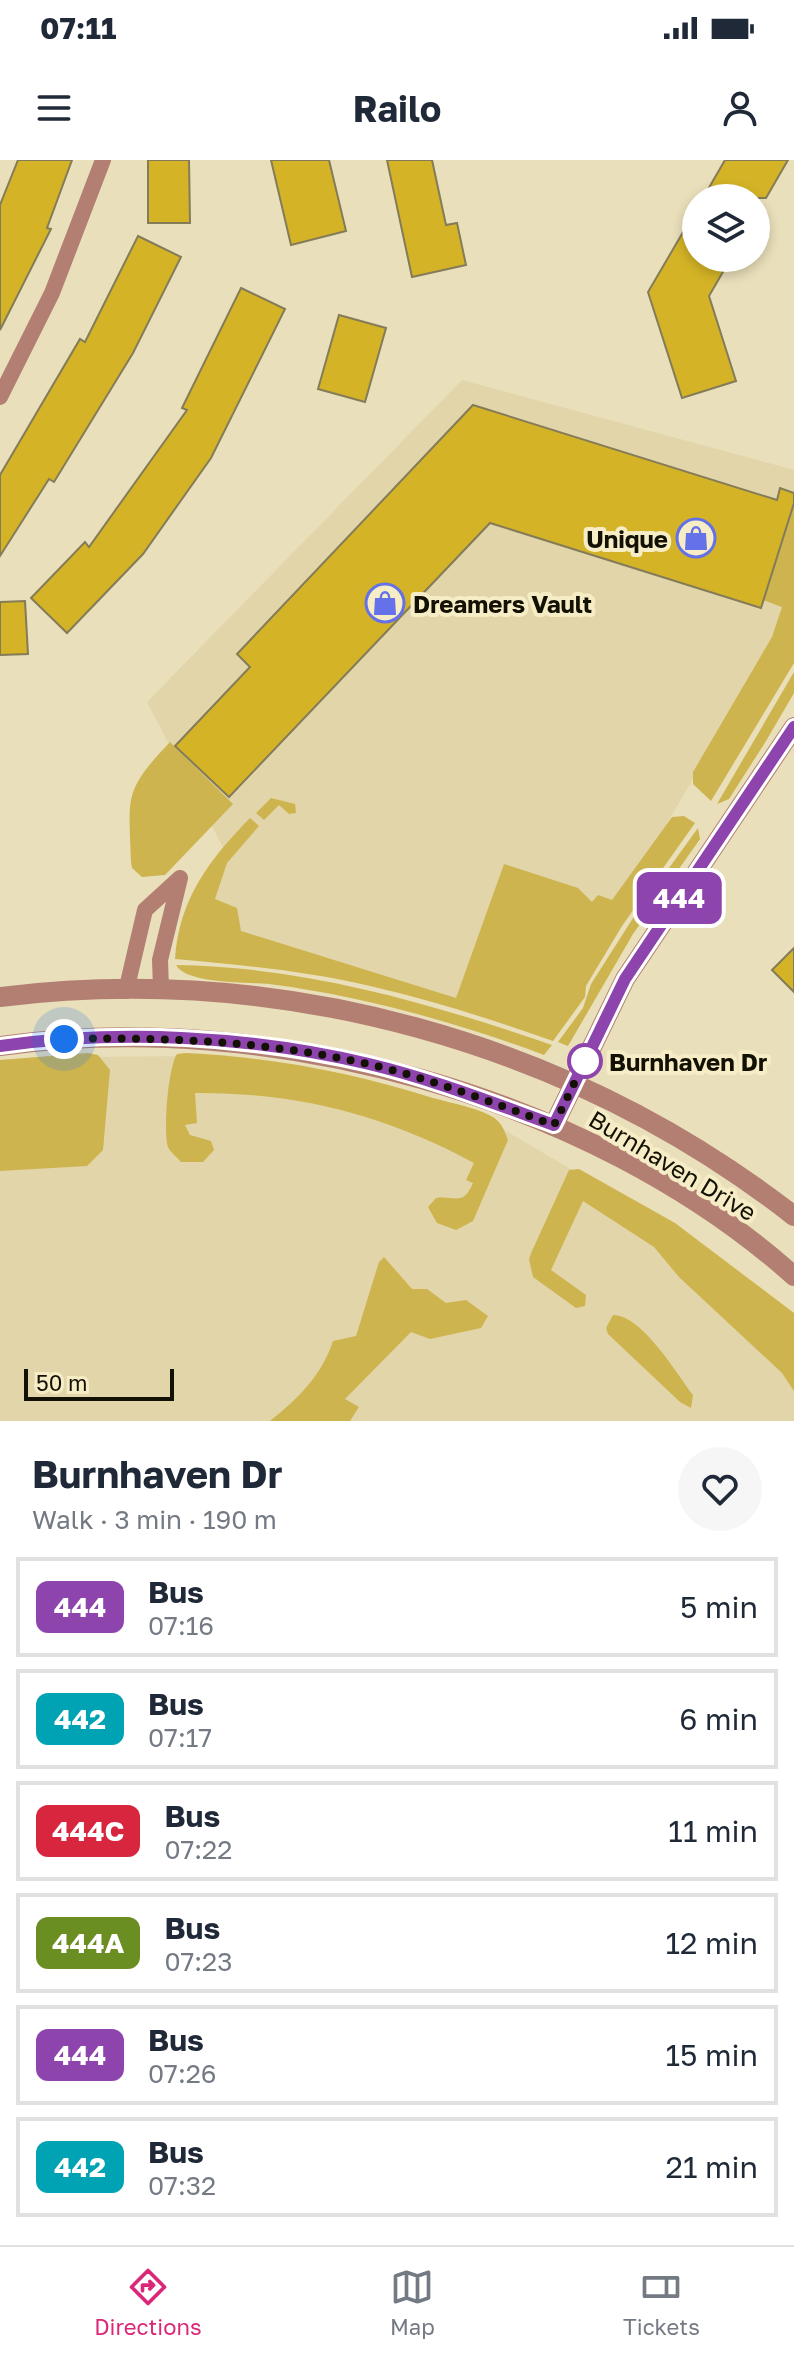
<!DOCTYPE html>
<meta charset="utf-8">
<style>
:root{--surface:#fff;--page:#f6f6f7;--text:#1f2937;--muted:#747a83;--line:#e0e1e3;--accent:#db2777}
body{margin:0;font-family:"Golos Text",sans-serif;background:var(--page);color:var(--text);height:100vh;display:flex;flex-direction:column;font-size:30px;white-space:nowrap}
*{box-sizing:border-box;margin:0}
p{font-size:26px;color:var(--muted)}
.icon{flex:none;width:44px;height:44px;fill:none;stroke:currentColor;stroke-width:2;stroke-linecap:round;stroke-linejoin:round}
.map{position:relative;height:1261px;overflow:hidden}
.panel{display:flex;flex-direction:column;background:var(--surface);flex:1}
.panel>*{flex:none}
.badge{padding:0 16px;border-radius:12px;font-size:28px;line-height:52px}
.buttons{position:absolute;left:682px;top:24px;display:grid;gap:16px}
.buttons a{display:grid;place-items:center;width:88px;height:88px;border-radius:50%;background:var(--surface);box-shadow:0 4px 12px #0003;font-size:40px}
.scale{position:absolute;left:24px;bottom:20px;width:150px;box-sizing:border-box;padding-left:8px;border:4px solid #131004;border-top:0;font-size:22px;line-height:28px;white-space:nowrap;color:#131004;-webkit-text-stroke:6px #f6ecc6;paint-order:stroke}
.you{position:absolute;width:40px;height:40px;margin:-20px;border:6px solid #fff;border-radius:50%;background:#1a73e8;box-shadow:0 0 0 12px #1a73e833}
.map>.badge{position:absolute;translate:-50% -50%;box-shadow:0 0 0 4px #fff}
.round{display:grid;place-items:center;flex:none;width:84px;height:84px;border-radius:42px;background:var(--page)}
.headline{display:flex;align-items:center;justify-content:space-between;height:136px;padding:0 32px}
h1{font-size:38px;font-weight:700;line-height:60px}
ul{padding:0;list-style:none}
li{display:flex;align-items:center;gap:24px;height:100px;margin:0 16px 12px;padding:0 16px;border:4px solid var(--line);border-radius:0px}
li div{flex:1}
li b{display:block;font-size:30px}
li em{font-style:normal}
li .badge{min-width:88px;font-weight:700;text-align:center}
.status{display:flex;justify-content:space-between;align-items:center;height:56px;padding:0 40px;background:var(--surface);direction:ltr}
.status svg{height:22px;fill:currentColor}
header{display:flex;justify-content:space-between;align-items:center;height:104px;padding:0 32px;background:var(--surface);font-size:36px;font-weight:700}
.tabs{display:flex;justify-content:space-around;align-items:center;height:112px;border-top:2px solid var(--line);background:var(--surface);font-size:22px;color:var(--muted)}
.tabs a{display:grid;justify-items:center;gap:4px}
.tabs .active{color:var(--accent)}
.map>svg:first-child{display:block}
.built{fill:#e1d5a9}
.green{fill:#ceb44f}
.building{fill:#d4b426;stroke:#847b59;stroke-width:2}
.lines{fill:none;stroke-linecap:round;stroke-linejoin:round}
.minor{stroke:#b37f72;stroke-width:16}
.tertiary{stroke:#b37f72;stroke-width:20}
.line-casing{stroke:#fff;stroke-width:18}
.line{stroke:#8e44ad;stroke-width:12}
.walk{stroke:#131004;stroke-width:8;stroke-dasharray:0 14.4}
.stop-dot{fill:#fff;stroke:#8e44ad;stroke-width:4}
.labels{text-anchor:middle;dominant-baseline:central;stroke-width:8;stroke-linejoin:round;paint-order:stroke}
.poi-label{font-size:24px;font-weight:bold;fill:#131004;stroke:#f6ecc6;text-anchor:end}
.stop-label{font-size:24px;font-weight:bold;fill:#131004;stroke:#f6ecc6;text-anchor:start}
.street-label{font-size:24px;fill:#131004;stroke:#f6ecc6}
</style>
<div class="status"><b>07:11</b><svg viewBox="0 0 49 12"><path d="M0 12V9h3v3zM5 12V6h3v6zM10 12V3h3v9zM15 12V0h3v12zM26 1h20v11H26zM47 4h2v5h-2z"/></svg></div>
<header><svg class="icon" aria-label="menu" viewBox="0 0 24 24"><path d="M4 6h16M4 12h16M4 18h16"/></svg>Railo<svg class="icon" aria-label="person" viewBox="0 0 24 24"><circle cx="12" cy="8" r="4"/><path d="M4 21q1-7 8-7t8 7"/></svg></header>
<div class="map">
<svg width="794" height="1261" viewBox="0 0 794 1261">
<rect width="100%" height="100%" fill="#e9dfba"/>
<path class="built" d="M 462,220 L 794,310 L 794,435 L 778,474 L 547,868 L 203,762 L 228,697 L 147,542 Z
M 190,896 L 492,963 L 622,1039 L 794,1163 L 794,1261 L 0,1261 L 0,908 L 88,897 Z"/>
<path class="green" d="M 794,343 L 794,503 L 711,641 L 693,624 L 693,612 L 772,477 L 782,447 L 763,440 Z
M 794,512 L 794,533 L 766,581 L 729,639 L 717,644 Z
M 170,582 L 233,644 L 165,715 L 142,717 L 132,708 L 131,702 C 129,635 123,632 170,582 Z
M 271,638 L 295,644 L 296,653 L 289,654 L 279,645 L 264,660 L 256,653 Z
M 684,656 L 695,663 L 622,766 L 586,826 L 585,837 L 553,881 C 493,860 432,840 370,826 C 306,811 240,805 175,799 C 179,739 209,700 250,658 L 259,666 L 227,703 L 215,739 L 237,748 L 241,771 L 456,838 L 504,704 L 578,728 L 592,742 L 598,735 L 612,740 L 672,657 Z
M 698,668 L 700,679 L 633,774 L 568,886 L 558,882 L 583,848 L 591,824 L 635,755 Z
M 176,805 C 306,807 430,843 552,885 L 544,895 C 455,862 363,836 269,824 C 247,822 186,824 176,805 Z
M 88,893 L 98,895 L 110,910 L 103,990 L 87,1006 L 0,1011 L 0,900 Z
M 186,893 C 271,897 352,912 433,938 C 451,943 474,947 491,956 C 502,962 504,970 508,980 L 473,1061 L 456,1070 L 437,1063 L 428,1047 L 436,1038 C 455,1035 463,1047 473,1023 L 466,1020 L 474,1003 C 386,955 295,932 195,933 L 197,963 L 185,965 L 190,975 L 211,981 L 214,990 L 203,1002 L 181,1002 C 177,997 171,993 168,987 C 163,972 168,907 177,894 Z
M 579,1009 L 675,1063 L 794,1153 L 794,1231 L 782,1213 L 679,1117 L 654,1087 L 583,1041 L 551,1110 L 586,1135 L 585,1146 L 576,1148 L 533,1117 L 529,1099 L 532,1091 L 569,1010 Z
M 384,1097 L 412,1129 L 427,1129 L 446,1143 L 466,1140 L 488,1156 L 481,1168 L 430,1179 L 411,1172 L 345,1239 L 359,1247 L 350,1261 L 270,1261 C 298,1239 322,1215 333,1181 L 356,1176 L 379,1102 Z
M 613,1155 C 642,1155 677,1214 693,1235 L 691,1248 L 680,1242 L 608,1174 L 606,1168 Z"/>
<path class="building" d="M 18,0 L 72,0 L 47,68 L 51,69 L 0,170 L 0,45 Z
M 148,0 L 189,0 L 190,63 L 148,63 Z
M 271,0 L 329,0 L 346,71 L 291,85 Z
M 387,0 L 432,0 L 446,65 L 457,63 L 466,105 L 412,117 Z
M 725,0 L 788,0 L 766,38 L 703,38 Z
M 696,50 L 696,98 L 731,98 L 709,136 L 736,221 L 682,238 L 648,132 Z
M 138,76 L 181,97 L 133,193 L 54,322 L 49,319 L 0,396 L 0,315 L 80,179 L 85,182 Z
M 241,128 L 285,149 L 211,298 L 143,394 L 67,473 L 31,438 L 85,382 L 89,387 L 187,250 L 182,248 Z
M 339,155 L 386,168 L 365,242 L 318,229 Z
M 473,245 L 777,340 L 780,328 L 794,333 L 794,343 L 761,448 L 490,363 L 229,637 L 175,586 L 250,507 L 237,494 Z
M 25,441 L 28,494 L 0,495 L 0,442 Z
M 794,788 L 794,832 L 772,810 Z"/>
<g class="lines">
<path class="minor" d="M 0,237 L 52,133 L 103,0
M 161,829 L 160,800 L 180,718
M 126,831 L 145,750 L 180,718"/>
<path class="tertiary" d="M 0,837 C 281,802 571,882 794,1056
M 0,886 C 267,848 591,935 794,1116
M 554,965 L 625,819 L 794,567"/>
</g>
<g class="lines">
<g class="line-casing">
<path id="line" d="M 0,886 C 122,869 250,876 369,904 C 432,919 493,943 554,965 L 625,819 L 794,567"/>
</g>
<use href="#line" class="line"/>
<path class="walk" d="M 64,879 C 167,877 267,881 368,904 C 432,919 493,943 554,965 L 585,901"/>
</g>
<defs>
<g id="shop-ring" transform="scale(2)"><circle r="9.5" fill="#f6ecc6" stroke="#6471e9" stroke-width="1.5"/><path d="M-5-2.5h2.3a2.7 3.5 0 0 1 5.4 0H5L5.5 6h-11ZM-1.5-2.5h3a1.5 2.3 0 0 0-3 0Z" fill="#6471e9"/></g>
</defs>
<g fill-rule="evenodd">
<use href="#shop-ring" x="696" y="378"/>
<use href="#shop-ring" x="385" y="443"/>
</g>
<circle class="stop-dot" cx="585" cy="901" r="16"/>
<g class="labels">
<g class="poi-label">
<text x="668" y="378">Unique</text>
<text x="413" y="443" text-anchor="start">Dreamers Vault</text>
</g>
<g class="stop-label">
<text x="609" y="901">Burnhaven Dr</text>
</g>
<g class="street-label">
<text transform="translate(673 1005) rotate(31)">Burnhaven Drive</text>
</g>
</g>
</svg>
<div class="buttons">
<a><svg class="icon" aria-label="layers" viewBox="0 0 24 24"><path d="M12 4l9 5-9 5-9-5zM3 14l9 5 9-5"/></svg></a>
</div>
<div class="scale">50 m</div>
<div class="you" style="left:64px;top:879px"></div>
<b class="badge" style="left:679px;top:738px;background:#8e44ad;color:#fff">444</b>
</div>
<section class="panel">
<div class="headline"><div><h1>Burnhaven Dr</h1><p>Walk · 3 min · 190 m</p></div><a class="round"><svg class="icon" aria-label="heart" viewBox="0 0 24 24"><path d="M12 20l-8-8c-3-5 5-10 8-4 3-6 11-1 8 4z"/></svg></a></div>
<ul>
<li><span class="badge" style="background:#8e44ad;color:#fff">444</span><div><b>Bus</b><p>07:16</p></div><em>5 min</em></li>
<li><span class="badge" style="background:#00a3b4;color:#fff">442</span><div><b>Bus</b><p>07:17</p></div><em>6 min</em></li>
<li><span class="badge" style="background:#d7263d;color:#fff">444C</span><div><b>Bus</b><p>07:22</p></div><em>11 min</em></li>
<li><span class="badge" style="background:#6b8e23;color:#fff">444A</span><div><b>Bus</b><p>07:23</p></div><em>12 min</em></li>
<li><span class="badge" style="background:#8e44ad;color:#fff">444</span><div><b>Bus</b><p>07:26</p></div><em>15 min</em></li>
<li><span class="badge" style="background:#00a3b4;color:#fff">442</span><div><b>Bus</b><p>07:32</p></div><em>21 min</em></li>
</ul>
</section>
<nav class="tabs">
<a class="active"><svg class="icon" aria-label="directions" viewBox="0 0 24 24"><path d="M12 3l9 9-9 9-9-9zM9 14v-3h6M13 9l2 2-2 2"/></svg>Directions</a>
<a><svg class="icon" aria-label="map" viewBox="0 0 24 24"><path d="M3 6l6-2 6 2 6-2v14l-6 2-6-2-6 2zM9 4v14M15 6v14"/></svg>Map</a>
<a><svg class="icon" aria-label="tickets" viewBox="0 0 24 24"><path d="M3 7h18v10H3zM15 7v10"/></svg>Tickets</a>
</nav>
